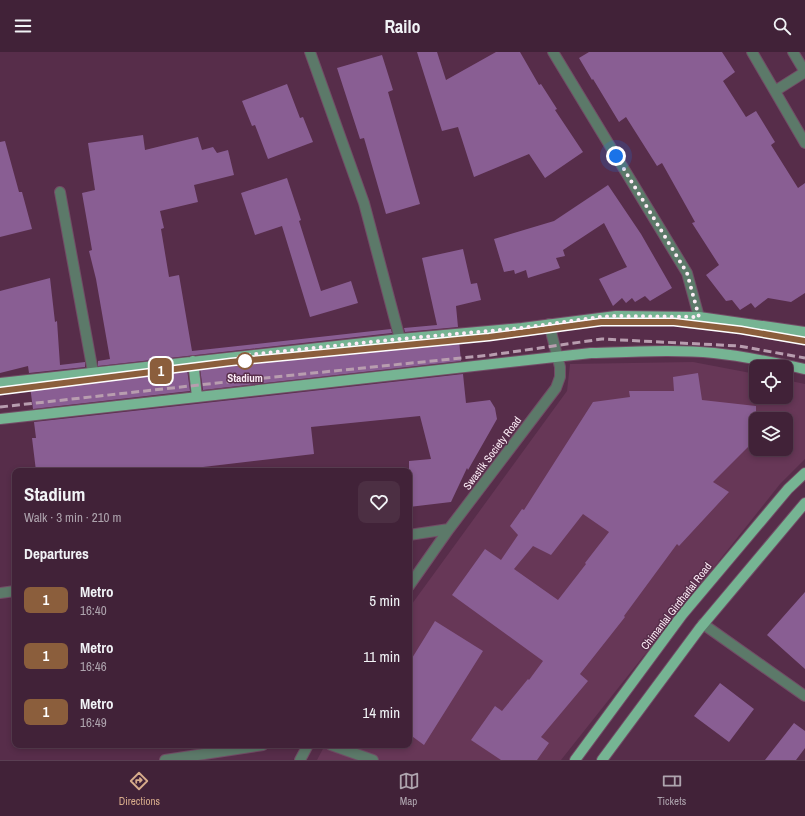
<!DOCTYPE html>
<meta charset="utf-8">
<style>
:root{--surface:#412238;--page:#4c2f43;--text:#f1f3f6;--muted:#aea4ae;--line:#5a3f53;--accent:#d6ab8b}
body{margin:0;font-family:"Archivo Narrow",sans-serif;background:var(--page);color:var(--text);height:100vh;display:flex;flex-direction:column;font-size:15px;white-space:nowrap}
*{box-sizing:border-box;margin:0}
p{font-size:13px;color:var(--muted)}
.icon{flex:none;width:22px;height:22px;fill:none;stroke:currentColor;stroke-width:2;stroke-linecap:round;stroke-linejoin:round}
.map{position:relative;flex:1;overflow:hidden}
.drawer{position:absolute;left:12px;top:416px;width:400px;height:280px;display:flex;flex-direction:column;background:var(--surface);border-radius:8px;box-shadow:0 2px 6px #0003,0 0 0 1px var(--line)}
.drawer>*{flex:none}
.badge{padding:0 8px;border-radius:6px;font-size:14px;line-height:26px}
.buttons{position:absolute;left:749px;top:308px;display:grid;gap:8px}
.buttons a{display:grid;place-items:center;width:44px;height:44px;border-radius:8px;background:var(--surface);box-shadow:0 2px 6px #0003,0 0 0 1px var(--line);font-size:20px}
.you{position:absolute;width:20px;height:20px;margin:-10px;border:3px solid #fff;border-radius:50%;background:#1a73e8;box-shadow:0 0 0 6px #1a73e833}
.map>.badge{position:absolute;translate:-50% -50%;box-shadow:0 0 0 2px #fff}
h2{padding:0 12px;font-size:15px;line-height:36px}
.round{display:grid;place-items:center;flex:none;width:42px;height:42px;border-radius:8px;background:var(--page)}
.head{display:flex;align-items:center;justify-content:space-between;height:68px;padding:0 12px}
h1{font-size:19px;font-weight:700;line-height:30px}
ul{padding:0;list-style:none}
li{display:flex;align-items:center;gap:12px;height:56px;padding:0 12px}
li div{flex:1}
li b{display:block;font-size:15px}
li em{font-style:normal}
li .badge{min-width:44px;font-weight:700;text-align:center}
header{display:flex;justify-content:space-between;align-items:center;height:52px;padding:0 12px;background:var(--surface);font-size:18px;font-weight:700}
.tab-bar{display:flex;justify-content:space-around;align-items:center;height:56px;border-top:1px solid var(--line);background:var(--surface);font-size:11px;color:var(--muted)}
.tab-bar a{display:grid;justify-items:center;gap:2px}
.tab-bar .active{color:var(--accent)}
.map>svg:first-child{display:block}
.built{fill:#673757;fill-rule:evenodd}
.building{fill:#895e93;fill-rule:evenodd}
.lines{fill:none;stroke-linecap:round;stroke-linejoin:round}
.minor-casing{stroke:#724c66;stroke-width:12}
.major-casing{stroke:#724c66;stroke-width:12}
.minor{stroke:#5c7969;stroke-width:10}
.major{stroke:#76b493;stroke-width:10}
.rail{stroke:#b89daf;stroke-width:3;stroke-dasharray:8 4;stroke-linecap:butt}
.line-casing{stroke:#fff;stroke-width:9}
.line{stroke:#8b5e3c;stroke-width:6}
.walk{stroke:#fdedf7;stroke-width:4;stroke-dasharray:0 7.2}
.stop-dot{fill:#fff;stroke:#8b5e3c;stroke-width:2}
.labels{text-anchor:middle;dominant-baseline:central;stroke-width:3;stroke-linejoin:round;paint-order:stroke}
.stop-label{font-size:11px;font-weight:bold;fill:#fdedf7;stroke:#572d4a}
.street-label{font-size:11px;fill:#fdedf7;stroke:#572d4a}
</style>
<header><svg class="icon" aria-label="menu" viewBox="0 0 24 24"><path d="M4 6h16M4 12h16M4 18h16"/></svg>Railo<svg class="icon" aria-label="search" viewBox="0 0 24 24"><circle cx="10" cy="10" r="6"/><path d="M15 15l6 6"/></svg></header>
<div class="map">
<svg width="805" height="708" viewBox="0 0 805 708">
<rect width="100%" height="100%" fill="#572d4a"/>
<path class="built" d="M 693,310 L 756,322 L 756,345 L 786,345 L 786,328 L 805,332 L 805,407 L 780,432 L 561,708 L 317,708 L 325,693 L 409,693 L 409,556 L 567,339 L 570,312 ZM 756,367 L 786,367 L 786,397 L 756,397 Z"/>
<path class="building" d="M 417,0 L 437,0 L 446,28 L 496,0 L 520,0 L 539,33 L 541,32 L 557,57 L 555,58 L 583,100 L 545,126 L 529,102 L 474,125 L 458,75 L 442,79 Z
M 589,0 L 722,0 L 735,20 L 723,29 L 746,65 L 756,59 L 775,90 L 771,93 L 798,136 L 805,131 L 805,241 L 791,250 L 768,246 L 755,256 L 751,251 L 740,258 L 732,248 L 726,249 L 706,223 L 719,213 L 692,171 L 695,170 L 662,111 L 657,114 L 626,65 L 619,70 L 593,27 L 592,28 L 579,6 Z
M 382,3 L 393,38 L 388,40 L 420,152 L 386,162 L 364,86 L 360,87 L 337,16 Z
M 287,32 L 300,66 L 303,65 L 313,90 L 268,107 L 255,73 L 252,74 L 242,49 Z
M 143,83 L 145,98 L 198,85 L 202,98 L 213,95 L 217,101 L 228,98 L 234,123 L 194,133 L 198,150 L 160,159 L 164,176 L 161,177 L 169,225 L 179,223 L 192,299 L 391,277 L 392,281 L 98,314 L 98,309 L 110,307 L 96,227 L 89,199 L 92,198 L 82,141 L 95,138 L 88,91 Z
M 5,89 L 19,140 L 22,140 L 32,177 L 0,185 L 0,90 Z
M 287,126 L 301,168 L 299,169 L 321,239 L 351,229 L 358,251 L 310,265 L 282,174 L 255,183 L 241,141 Z
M 608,133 L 641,182 L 672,236 L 650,249 L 645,244 L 635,250 L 632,246 L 626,251 L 622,246 L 613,254 L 599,227 L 627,215 L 604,171 L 563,198 L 565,204 L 556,206 L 560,216 L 528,226 L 526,218 L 515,222 L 514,218 L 504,220 L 494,187 L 554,169 Z
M 463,197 L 471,232 L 477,231 L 481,248 L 456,254 L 458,275 L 405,280 L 404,276 L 437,273 L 422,206 Z
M 50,226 L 55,270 L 57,269 L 60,313 L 85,310 L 85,315 L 29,321 L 28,314 L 0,321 L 0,239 Z
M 459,288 L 461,309 L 203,338 L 200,316 Z
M 187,317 L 190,339 L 33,357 L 30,334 Z
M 698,321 L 702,348 L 756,354 L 756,387 L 713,430 L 729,440 L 679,494 L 677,492 L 624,564 L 625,565 L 580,622 L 588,629 L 541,685 L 549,691 L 537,708 L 501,708 L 471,688 L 495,654 L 502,659 L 528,627 L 529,628 L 543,609 L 452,543 L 485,497 L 501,508 L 518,483 L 510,474 L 522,457 L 524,458 L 593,350 L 630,345 L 629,339 L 674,339 L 673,325 ZM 583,462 L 609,480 L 585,511 L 586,512 L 558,548 L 514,517 L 533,494 L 551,503 Z
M 463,322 L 466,351 L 490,348 L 495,356 L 497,367 L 468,418 L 467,416 L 451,450 L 409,455 L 409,409 L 431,407 L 420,364 L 311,375 L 314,402 L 203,415 L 180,419 L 36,419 L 32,386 L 36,386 L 34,370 Z
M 805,540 L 805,617 L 767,583 Z
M 435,569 L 483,599 L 424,693 L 409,682 L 409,611 Z
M 720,631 L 754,657 L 729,690 L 694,664 Z
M 794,671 L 805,679 L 805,696 L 796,708 L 765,708 Z"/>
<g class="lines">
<g class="minor-casing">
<path id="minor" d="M 310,0 L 364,151 L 400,287
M 553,0 L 687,221 L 699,265
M 752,0 L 805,91
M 793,0 L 805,20
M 775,39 L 805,20
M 60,140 L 93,320
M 409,483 L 449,477
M 409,534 L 449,477 L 556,336 L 560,325 L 560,315 L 549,272
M 0,541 L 15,539
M 703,572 L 805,644
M 331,693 L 373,708
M 165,708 L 263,693
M 300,708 L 308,693"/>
</g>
<g class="major-casing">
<path id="major" d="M 193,309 L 197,345
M 0,331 L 400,287 L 522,276 L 616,264 L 699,265 L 805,280
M 0,367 L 591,301 C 632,300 673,297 714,301 C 745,304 775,311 805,317
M 575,708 L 682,563 L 788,437 L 805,421
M 602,708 L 700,576 L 805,451"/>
</g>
<use href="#minor" class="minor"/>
<use href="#major" class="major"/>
<path class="rail" d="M 0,339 L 231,310 L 489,285 L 601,270 L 674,270 L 741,278 L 805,290
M 0,355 L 235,329 L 491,303 L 602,287 L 739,294 L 805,306"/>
</g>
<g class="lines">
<g class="line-casing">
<path id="line" d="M 0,339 L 231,310 L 489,285 L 601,270 L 674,270 L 741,278 L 805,289"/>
</g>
<use href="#line" class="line"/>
<path class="walk" d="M 245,309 L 237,304 L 400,287 L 522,276 L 600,265 L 616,264 L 699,265 L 687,221 L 616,104"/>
</g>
<circle class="stop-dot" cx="245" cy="309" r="8"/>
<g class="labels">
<g class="stop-label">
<text x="245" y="326">Stadium</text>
</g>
<g class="street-label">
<text transform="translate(492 401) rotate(-53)">Swastik Society Road</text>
<text transform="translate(676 554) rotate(-52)">Chimanlal Girdharlal Road</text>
</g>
</g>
</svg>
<div class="buttons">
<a><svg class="icon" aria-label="locate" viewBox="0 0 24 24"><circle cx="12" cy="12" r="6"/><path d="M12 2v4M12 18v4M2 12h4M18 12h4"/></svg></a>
<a><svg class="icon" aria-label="layers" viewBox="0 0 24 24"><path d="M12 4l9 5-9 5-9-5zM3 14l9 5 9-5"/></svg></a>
</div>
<div class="you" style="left:616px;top:104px"></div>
<b class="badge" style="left:161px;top:319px;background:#8b5e3c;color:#fff">1</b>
<section class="drawer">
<div class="head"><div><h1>Stadium</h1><p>Walk · 3 min · 210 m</p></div><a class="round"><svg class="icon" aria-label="heart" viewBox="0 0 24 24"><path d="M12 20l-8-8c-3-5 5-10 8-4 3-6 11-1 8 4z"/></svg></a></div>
<h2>Departures</h2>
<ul>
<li><span class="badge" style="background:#8b5e3c;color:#fff">1</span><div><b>Metro</b><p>16:40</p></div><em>5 min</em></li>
<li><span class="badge" style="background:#8b5e3c;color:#fff">1</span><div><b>Metro</b><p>16:46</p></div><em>11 min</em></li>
<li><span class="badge" style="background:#8b5e3c;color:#fff">1</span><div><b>Metro</b><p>16:49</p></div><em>14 min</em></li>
</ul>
</section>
</div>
<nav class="tab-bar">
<a class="active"><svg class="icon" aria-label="directions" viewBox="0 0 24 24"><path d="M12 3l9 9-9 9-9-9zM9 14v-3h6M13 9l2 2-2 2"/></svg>Directions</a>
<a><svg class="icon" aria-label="map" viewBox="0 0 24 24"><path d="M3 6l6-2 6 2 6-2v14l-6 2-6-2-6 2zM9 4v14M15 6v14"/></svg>Map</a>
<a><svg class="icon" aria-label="tickets" viewBox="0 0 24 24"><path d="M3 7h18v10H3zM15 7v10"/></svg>Tickets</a>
</nav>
